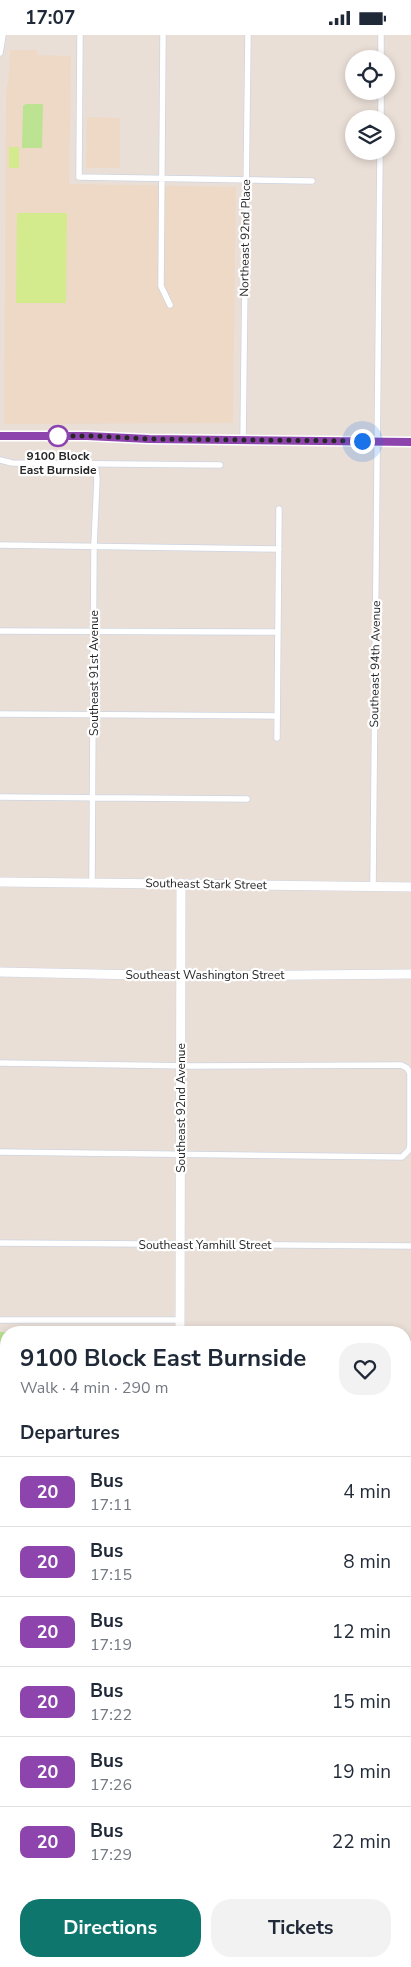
<!DOCTYPE html>
<meta charset="utf-8">
<style>
:root{--surface:#fff;--page:#f2f2f3;--text:#1f2937;--muted:#747a83;--line:#e0e1e3;--accent:#0f766e}
body{margin:0;font-family:"Nunito Sans",sans-serif;background:var(--page);color:var(--text);height:100vh;display:flex;flex-direction:column;font-size:19px;white-space:nowrap}
*{box-sizing:border-box;margin:0}
p{font-size:16px;color:var(--muted)}
.icon{flex:none;width:28px;height:28px;fill:none;stroke:currentColor;stroke-width:2;stroke-linecap:round;stroke-linejoin:round}
.map{position:relative;flex:1;overflow:hidden}
.drawer{position:absolute;left:0px;top:1291px;width:411px;height:641px;display:flex;flex-direction:column;background:var(--surface);border-radius:20px 20px 0 0;box-shadow:0 2px 8px #0003}
.drawer>*{flex:none}
.badge{padding:0 10px;border-radius:8px;font-size:18px;line-height:32px}
.controls{position:absolute;left:345px;top:15px;display:grid;gap:10px}
.controls a{display:grid;place-items:center;width:50px;height:50px;border-radius:50%;background:var(--surface);box-shadow:0 2px 8px #0003;font-size:25px}
.you{position:absolute;width:25px;height:25px;margin:-12px;border:4px solid #fff;border-radius:50%;background:#1a73e8;box-shadow:0 0 0 8px #1a73e833}
.map>.badge{position:absolute;translate:-50% -50%;box-shadow:0 0 0 2px #fff}
h2{padding:0 20px;font-size:19px;line-height:45px}
.round{display:grid;place-items:center;flex:none;width:52px;height:52px;border-radius:20px;background:var(--page)}
.head{display:flex;align-items:center;justify-content:space-between;height:85px;padding:0 20px}
h1{font-size:24px;font-weight:700;line-height:38px}
.primary-button{display:flex;gap:10px;margin-top:auto;padding:10px 20px}
.primary-button a{flex:1;height:58px;border-radius:20px;background:var(--accent);color:#fff;font-size:20px;font-weight:700;line-height:58px;text-align:center}
.primary-button a+a{background:var(--page);color:var(--text)}
ul{padding:0;list-style:none}
li{display:flex;align-items:center;gap:15px;height:70px;padding:0 20px;border-top:1px solid var(--line)}
li div{flex:1}
li b{display:block;font-size:19px}
li em{font-style:normal}
li .badge{min-width:55px;font-weight:700;text-align:center}
.status{display:flex;justify-content:space-between;align-items:center;height:35px;padding:0 25px;background:var(--surface);direction:ltr}
.status svg{height:14px;fill:currentColor}
.map>svg:first-child{display:block}
.education{fill:#edd9c5}
.green{fill:#bbe391}
.pitch{fill:#d3eb8c}
.lines{fill:none;stroke-linecap:round;stroke-linejoin:round}
.street-casing{stroke:#cdd4e1;stroke-width:7}
.secondary-casing{stroke:#cdd4e1;stroke-width:10}
.street{stroke:#fff;stroke-width:5.5}
.secondary{stroke:#fff;stroke-width:9}
.line-casing{stroke:#fff;stroke-width:11}
.line{stroke:#8e44ad;stroke-width:8}
.walk{stroke:#272727;stroke-width:5;stroke-dasharray:0 9}
.stop-dot{fill:#fff;stroke:#8e44ad;stroke-width:2.5}
.labels{text-anchor:middle;dominant-baseline:central;stroke-width:4.5;stroke-linejoin:round;paint-order:stroke}
.street-label{font-size:12px;fill:#272727;stroke:#fff}
.stop-label{font-size:12px;font-weight:bold;fill:#272727;stroke:#fff}
</style>
<div class="status"><b>17:07</b><svg viewBox="0 0 49 12"><path d="M0 12V9h3v3zM5 12V6h3v6zM10 12V3h3v9zM15 12V0h3v12zM26 1h20v11H26zM47 4h2v5h-2z"/></svg></div>
<div class="map">
<svg width="411" height="1932" viewBox="0 0 411 1932">
<rect width="100%" height="100%" fill="#eadfd7"/>
<path class="education" d="M 10,15 L 37,15 L 38,20 L 71,21 L 69,149 L 236,152 L 233,388 L 4,389 L 6,57 L 9,40 Z
M 87,82 L 120,83 L 120,133 L 86,133 Z"/>
<path class="green" d="M 26,69 L 43,69 L 42,113 L 22,113 L 23,71 Z
M 0,1297 L 17,1297 L 6,1298 L 6,1441 L 0,1441 Z
M 0,1461 L 6,1461 L 6,1603 L 0,1603 Z"/>
<path class="pitch" d="M 9,112 L 19,112 L 19,133 L 9,133 Z
M 17,178 L 67,178 L 66,268 L 16,268 Z
M 6,1359 L 6,1434 L 0,1434 L 0,1360 Z"/>
<g class="lines">
<g class="street-casing">
<path id="street" d="M 80,0 L 79,142 L 312,146
M 163,0 L 161,251 L 170,270
M 0,18 L 3,0
M 381,24 L 381,0
M 381,84 L 381,56
M 243,405 L 248,0
M 0,425 L 12,428 L 220,430
M 0,510 L 279,514
M 0,596 L 278,597
M 0,679 L 277,681
M 277,703 L 279,474
M 0,762 L 247,764
M 92,848 L 94,511 L 97,444 L 95,429
M 373,851 L 380,116
M 0,1028 L 191,1031 L 401,1030 L 407,1033 L 410,1038 L 410,1110 L 409,1115 L 402,1122 L 0,1117
M 0,1208 L 411,1211
M 0,1285 L 180,1285
M 405,1308 L 411,1308
M 405,1420 L 411,1427
M 405,1497 L 411,1497
M 405,1588 L 411,1585
M 0,1654 L 6,1654
M 405,1683 L 408,1685 L 409,1695 L 407,1762 L 405,1766
M 0,1756 L 6,1756
M 0,1854 L 6,1854"/>
</g>
<g class="secondary-casing">
<path id="secondary" d="M 0,401 L 87,401 L 149,404 L 411,407
M 0,847 L 411,852
M 0,937 L 190,941 L 411,939
M 180,1298 L 181,848
M 405,1863 L 411,1863
M 184,1932 L 184,1926"/>
</g>
<use href="#street" class="street"/>
<use href="#secondary" class="secondary"/>
</g>
<g class="lines">
<g class="line-casing">
<path id="line" d="M 0,401 L 87,401 L 149,404 L 411,407"/>
</g>
<use href="#line" class="line"/>
<path class="walk" d="M 58,401 L 52,401 L 97,401 L 149,404 L 362,406"/>
</g>
<circle class="stop-dot" cx="58" cy="401" r="10"/>
<g class="labels">
<g class="street-label">
<text transform="translate(245 203) rotate(-89)">Northeast 92nd Place</text>
<text transform="translate(375 629) rotate(-89)">Southeast 94th Avenue</text>
<text transform="translate(94 638) rotate(-90)">Southeast 91st Avenue</text>
<text transform="translate(206 849) rotate(1)">Southeast Stark Street</text>
<text x="205" y="940">Southeast Washington Street</text>
<text transform="translate(181 1073) rotate(-90)">Southeast 92nd Avenue</text>
<text x="205" y="1210">Southeast Yamhill Street</text>
</g>
<g class="stop-label">
<text x="58" y="421">9100 Block<tspan x="58" dy="14">East Burnside</tspan></text>
</g>
</g>
</svg>
<div class="controls">
<a><svg class="icon" aria-label="locate" viewBox="0 0 24 24"><circle cx="12" cy="12" r="6"/><path d="M12 2v4M12 18v4M2 12h4M18 12h4"/></svg></a>
<a><svg class="icon" aria-label="layers" viewBox="0 0 24 24"><path d="M12 4l9 5-9 5-9-5zM3 14l9 5 9-5"/></svg></a>
</div>
<div class="you" style="left:362px;top:406px"></div>
<section class="drawer">
<div class="head"><div><h1>9100 Block East Burnside</h1><p>Walk · 4 min · 290 m</p></div><a class="round"><svg class="icon" aria-label="heart" viewBox="0 0 24 24"><path d="M12 20l-8-8c-3-5 5-10 8-4 3-6 11-1 8 4z"/></svg></a></div>
<h2>Departures</h2>
<ul>
<li><span class="badge" style="background:#8e44ad;color:#fff">20</span><div><b>Bus</b><p>17:11</p></div><em>4 min</em></li>
<li><span class="badge" style="background:#8e44ad;color:#fff">20</span><div><b>Bus</b><p>17:15</p></div><em>8 min</em></li>
<li><span class="badge" style="background:#8e44ad;color:#fff">20</span><div><b>Bus</b><p>17:19</p></div><em>12 min</em></li>
<li><span class="badge" style="background:#8e44ad;color:#fff">20</span><div><b>Bus</b><p>17:22</p></div><em>15 min</em></li>
<li><span class="badge" style="background:#8e44ad;color:#fff">20</span><div><b>Bus</b><p>17:26</p></div><em>19 min</em></li>
<li><span class="badge" style="background:#8e44ad;color:#fff">20</span><div><b>Bus</b><p>17:29</p></div><em>22 min</em></li>
</ul>
<div class="primary-button"><a>Directions</a><a>Tickets</a></div>
</section>
</div>
